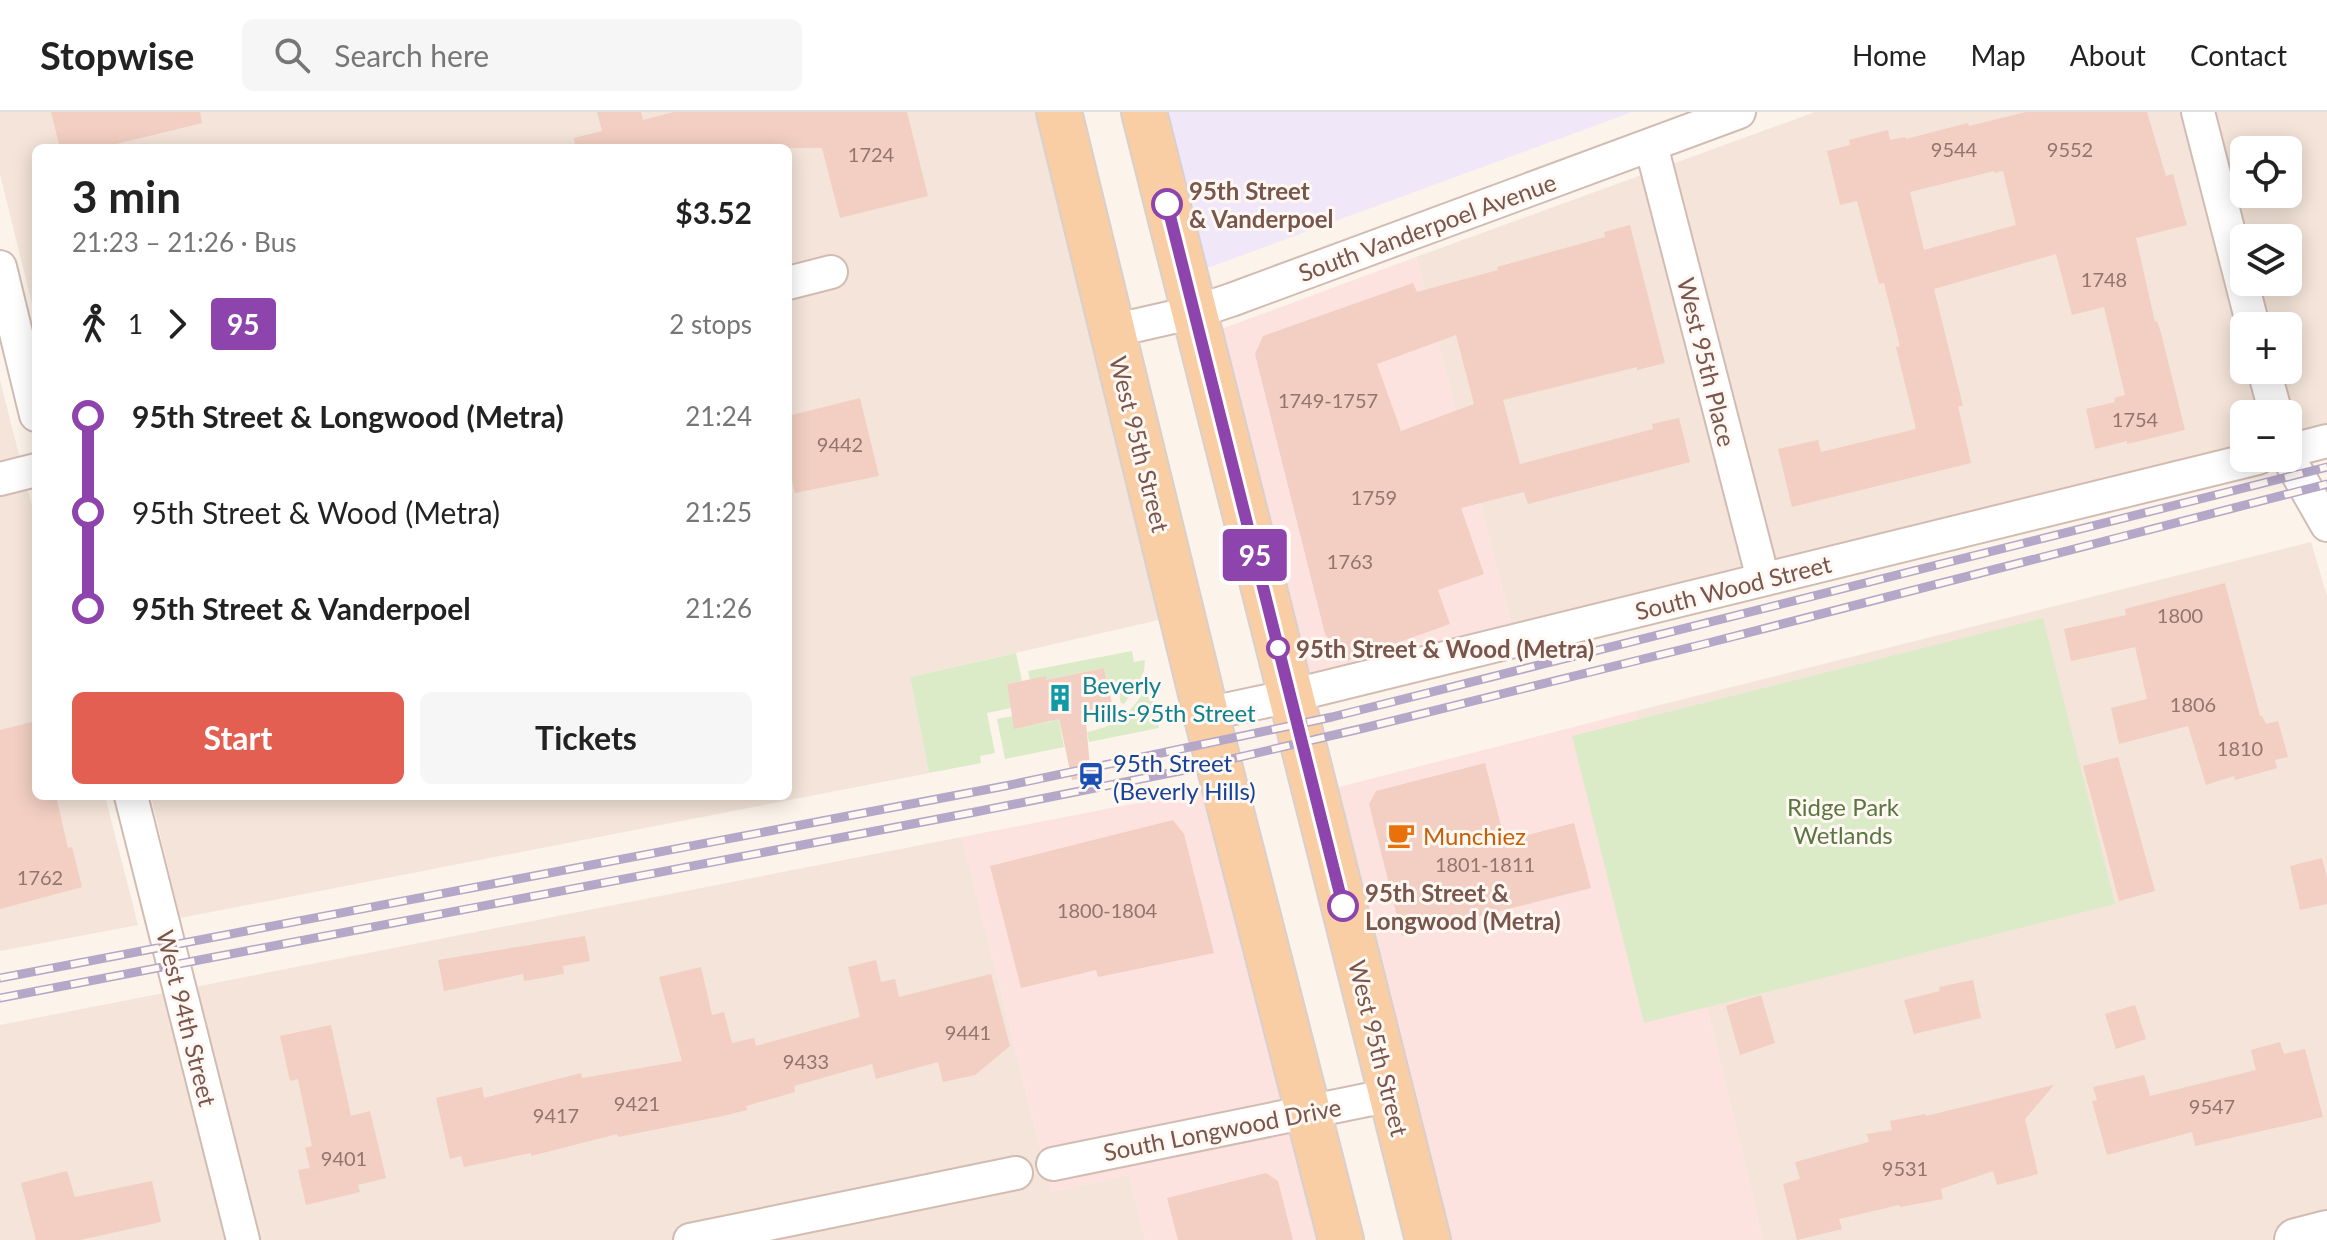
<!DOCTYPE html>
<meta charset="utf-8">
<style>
:root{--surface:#fff;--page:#f6f6f6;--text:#222;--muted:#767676;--line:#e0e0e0;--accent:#e35f52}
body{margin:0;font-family:Lato,sans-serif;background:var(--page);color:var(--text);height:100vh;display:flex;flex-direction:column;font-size:30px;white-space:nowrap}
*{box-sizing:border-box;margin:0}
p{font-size:26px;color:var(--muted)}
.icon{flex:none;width:44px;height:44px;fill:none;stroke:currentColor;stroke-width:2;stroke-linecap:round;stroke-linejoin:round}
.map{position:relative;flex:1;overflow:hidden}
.side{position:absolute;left:32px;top:32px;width:760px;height:656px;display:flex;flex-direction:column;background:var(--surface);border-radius:12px;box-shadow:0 4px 20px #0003}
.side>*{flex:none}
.badge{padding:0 16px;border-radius:6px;font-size:28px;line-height:52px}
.buttons{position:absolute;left:2230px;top:24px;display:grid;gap:16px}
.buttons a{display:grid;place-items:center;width:72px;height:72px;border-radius:12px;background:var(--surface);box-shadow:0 4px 20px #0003;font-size:40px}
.map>.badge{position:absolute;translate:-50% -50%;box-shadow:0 0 0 4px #fff}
.legs{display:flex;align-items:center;gap:12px;height:88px;padding:0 40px;font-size:26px}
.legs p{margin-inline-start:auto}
.overview{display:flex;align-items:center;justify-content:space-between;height:136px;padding:0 40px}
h1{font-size:44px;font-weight:700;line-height:60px}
.primary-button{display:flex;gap:16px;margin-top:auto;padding:16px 40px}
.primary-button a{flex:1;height:92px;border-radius:12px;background:var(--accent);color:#fff;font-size:32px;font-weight:700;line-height:92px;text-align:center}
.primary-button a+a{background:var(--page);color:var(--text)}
ul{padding:0 40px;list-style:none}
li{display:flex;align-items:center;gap:28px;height:96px;font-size:30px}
li i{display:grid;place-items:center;width:12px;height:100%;margin:0 10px;background:currentColor}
li i::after{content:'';width:20px;height:20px;margin:-10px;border:6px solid;border-radius:50%;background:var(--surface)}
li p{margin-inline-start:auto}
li:first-child i{background:linear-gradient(#0000 50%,currentColor 0)}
li:last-child i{background:linear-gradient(currentColor 50%,#0000 0)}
header{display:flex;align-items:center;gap:48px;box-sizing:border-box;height:112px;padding:0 40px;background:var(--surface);border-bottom:2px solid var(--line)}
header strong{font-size:38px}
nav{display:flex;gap:44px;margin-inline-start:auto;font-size:28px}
.search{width:560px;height:72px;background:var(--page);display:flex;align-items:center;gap:20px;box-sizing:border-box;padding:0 28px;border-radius:12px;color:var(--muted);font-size:30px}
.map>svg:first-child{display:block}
.residential{fill:#f4e4d9;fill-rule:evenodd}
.commercial{fill:#fce3df}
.education{fill:#f0e7f9}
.green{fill:#dbebc8}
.building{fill:#f2cfc2;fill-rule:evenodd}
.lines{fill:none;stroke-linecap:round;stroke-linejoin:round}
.minor-casing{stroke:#d2bcb2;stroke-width:36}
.tertiary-casing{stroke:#d2bcb2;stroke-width:46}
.primary-casing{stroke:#d9d0cd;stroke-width:48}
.minor{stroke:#fff;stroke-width:32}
.tertiary{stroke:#fff;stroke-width:42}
.primary{stroke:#f9cea5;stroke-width:44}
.rail-casing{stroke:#b4a7c7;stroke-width:9}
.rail{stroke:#fff7f1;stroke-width:6;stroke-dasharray:18;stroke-linecap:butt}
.line-1-casing{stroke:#fff;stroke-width:18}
.line-1{stroke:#8e44ad;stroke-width:12}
.stop-1-dot{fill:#fff;stroke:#8e44ad;stroke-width:4}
.labels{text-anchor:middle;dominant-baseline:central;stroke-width:6;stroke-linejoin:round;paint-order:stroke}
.number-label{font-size:20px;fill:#96746a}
.stop-label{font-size:24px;font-weight:bold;fill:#78564d;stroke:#fff7f1;text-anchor:start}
.street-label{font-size:24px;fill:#78564d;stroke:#fff7f1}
.culture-label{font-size:24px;fill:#0d838f;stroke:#fff7f1;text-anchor:start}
.transit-label{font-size:24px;fill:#164399;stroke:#fff7f1;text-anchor:start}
.park-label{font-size:24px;fill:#597742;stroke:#fff7f1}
.food-label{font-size:24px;fill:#c56008;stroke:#fff7f1;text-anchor:start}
</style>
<header>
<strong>Stopwise</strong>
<div class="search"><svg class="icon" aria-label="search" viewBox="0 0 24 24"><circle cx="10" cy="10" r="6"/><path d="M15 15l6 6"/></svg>Search here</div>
<nav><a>Home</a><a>Map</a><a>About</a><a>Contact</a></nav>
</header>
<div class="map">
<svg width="2327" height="1128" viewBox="0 0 2327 1128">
<rect width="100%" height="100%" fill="#fcf3ea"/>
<path class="residential" d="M 0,0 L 1035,0 L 1163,507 L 910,565 L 929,661 L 180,806 L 151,684 L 788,684 L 788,36 L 36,36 L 36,208 L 0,62 Z
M 1815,0 L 2327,0 L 2327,313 L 2288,322 L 2288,302 L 2244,302 L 2244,333 L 1512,514 L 1416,145 ZM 2244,38 L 2288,38 L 2288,82 L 2244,82 ZM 2244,126 L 2288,126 L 2288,170 L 2244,170 ZM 2244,214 L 2288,214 L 2288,258 L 2244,258 Z
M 0,268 L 36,410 L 36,684 L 105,684 L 138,813 L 0,839 Z
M 2311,430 L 2327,484 L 2327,1128 L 1763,1128 L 1636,599 Z
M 962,725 L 1051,1080 L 1129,1063 L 1145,1128 L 0,1128 L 0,913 Z"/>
<path class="commercial" d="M 1416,145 L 1512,514 L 1306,569 L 1216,219 Z
M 1636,599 L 1763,1128 L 1444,1128 L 1331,677 Z
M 1204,678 L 1317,1128 L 1145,1128 L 1129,1063 L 1051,1080 L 962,725 Z"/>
<path class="education" d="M 1162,0 L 1632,0 L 1202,158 Z"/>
<path class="green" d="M 2043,506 L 2115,792 L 1644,911 L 1572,624 Z
M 1132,539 L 1134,550 L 1145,548 L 1144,559 L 1139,570 L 1124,592 L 1121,591 L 1116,570 L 1108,571 L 1104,556 L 1046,568 L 1045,565 L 1030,568 L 1028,559 Z
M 1016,541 L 1022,569 L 1007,572 L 1011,596 L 987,601 L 995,641 L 980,644 L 981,651 L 929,661 L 910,565 Z
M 1149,572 L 1159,616 L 1089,630 L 1087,620 C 1121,613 1130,601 1149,572 Z
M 1013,604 L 1016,616 L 1052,609 L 1058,604 L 1064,635 L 1005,647 L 997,607 Z"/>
<path class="building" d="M 51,0 L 200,0 L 202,11 L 100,36 L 60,36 Z
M 597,0 L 641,0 L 643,8 L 674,0 L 907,0 L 928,84 L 840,106 L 822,36 L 575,36 L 574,26 L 602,19 Z
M 2026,0 L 2147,0 L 2166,64 L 2173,62 L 2187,113 L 2136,126 L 2155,210 L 2157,209 L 2161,221 L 2185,318 L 2127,332 L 2127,329 L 2095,337 L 2086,297 L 2115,290 L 2114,286 L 2125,283 L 2104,195 L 2072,203 L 2056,142 L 1934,177 L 1963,294 L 1958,294 L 1971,351 L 1792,395 L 1778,337 L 1818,328 L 1821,340 L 1916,317 L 1896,235 L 1900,234 L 1884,171 L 1879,172 L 1857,89 L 1840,93 L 1827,39 L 1850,33 L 1849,28 L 1888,18 L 1890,28 L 1905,25 L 1906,27 L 1968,11 L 1969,14 ZM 1994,59 L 1994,61 L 2003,59 L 2016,113 L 1924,138 L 1910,80 Z
M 1630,113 L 1665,251 L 1637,258 L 1637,255 L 1503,288 L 1520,352 L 1653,317 L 1652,312 L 1679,306 L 1690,350 L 1528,392 L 1524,380 L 1461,396 L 1484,462 L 1438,478 L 1450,512 L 1346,549 L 1325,522 L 1255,242 L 1263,224 L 1413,171 L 1417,180 L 1498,158 L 1497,155 L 1605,125 L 1604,120 ZM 1456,223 L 1474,292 L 1401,319 L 1377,252 Z
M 860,286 L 879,364 L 795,381 L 788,353 L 788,304 Z
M 2225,471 L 2260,604 L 2262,604 L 2266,612 L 2278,609 L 2288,645 L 2275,648 L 2277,656 L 2235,668 L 2234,664 L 2206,673 L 2188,614 L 2119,632 L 2111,596 L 2147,587 L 2135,535 L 2071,549 L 2064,517 L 2126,503 L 2125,497 Z
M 1104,556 L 1113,596 L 1085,600 L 1091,665 L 1072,668 L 1059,607 L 1014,617 L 1007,572 L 1046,564 L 1046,568 Z
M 36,609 L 36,684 L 56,684 L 68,736 L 72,735 L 82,775 L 0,797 L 0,618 Z
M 2118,645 L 2155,779 L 2119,789 L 2083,654 Z
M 1485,651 L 1505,729 L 1574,711 L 1591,776 L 1402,824 L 1369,692 L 1376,679 Z
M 1173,708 L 1184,722 L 1214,841 L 1098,865 L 1096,858 L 1021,876 L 990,754 Z
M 2322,746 L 2327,766 L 2327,792 L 2300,798 L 2290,754 Z
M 585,824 L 590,849 L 563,854 L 564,862 L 524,869 L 523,862 L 444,879 L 438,848 Z
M 876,848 L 881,870 L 895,867 L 899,885 L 991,862 L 1010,934 L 975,963 L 943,970 L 938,950 L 876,967 L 872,952 L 794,974 L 795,980 L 746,994 L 747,998 L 727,1003 L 618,1025 L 617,1022 L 531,1044 L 531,1041 L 464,1055 L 461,1044 L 450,1047 L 436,986 L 482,975 L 484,986 L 581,961 L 582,966 L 682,949 L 659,865 L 701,855 L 712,903 L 724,900 L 732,931 L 754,926 L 756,934 L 860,905 L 848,855 Z
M 1973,868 L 1981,906 L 1914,922 L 1904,888 L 1940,879 L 1939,875 Z
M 1761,883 L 1775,931 L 1740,943 L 1726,894 Z
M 2135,893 L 2146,927 L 2116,937 L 2105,902 Z
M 331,913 L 351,1004 L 370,999 L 386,1066 L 358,1073 L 360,1080 L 306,1093 L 298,1058 L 310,1056 L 305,1036 L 312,1034 L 298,967 L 290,969 L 280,924 Z
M 2280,930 L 2284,942 L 2305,937 L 2323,1005 L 2195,1034 L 2192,1020 L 2107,1043 L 2092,989 L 2097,988 L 2093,975 L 2144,963 L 2150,984 L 2256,958 L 2251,938 Z
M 2054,973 L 2025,1007 L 2038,1062 L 1997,1073 L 1993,1059 L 1941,1077 L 1943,1087 L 1900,1095 L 1899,1093 L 1839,1107 L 1842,1117 L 1797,1128 L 1783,1072 L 1800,1067 L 1795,1050 L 1869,1030 L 1867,1022 L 1892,1018 L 1890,1009 L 1925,1002 L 1926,1004 Z
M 67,1059 L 75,1085 L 152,1069 L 161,1110 L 80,1128 L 36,1128 L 21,1071 Z
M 1266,1061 L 1278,1069 L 1293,1128 L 1178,1128 L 1167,1086 Z"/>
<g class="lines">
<g class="minor-casing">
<path id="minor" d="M 2198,0 L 2253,214
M 1651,33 L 1763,467
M 0,155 L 36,303
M 788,171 L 831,160
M 1112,219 L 1195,200 L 1231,188 L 1739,0
M 2264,258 L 2276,302
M 2288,339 L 2327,329
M 2288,345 L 2327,413
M 0,367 L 36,358
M 1206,602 L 1290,584 L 2258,346
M 131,684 L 243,1128
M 1053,1052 L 1391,983
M 690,1128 L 1016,1061"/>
</g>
<g class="tertiary-casing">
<path id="tertiary" d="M 2296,1128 L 2327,1120"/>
</g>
<g class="primary-casing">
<path id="primary" d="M 1059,0 L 1206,602 L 1341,1128
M 1144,0 L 1428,1128"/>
</g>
<use href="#minor" class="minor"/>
<use href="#tertiary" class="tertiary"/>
<use href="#primary" class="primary"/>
<g class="rail-casing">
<path id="rail" d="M 0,866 L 1005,674 L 1332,605 L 2327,355
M 0,886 L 975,700 L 1180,659 L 1364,616 L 1708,531 L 2327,372"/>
</g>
<use href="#rail" class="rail"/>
</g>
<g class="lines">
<g class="line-1-casing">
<path id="line-1" d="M 1167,92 L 1343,794"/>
</g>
<use href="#line-1" class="line-1"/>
</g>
<defs>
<g id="building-bare" transform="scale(2.16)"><path d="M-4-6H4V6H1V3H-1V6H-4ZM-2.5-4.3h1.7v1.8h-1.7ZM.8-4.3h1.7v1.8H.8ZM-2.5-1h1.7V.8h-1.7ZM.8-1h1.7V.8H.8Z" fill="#0f9aa8" stroke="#fff7f1" stroke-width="2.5" paint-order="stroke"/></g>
<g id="station-bare" transform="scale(2.16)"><path d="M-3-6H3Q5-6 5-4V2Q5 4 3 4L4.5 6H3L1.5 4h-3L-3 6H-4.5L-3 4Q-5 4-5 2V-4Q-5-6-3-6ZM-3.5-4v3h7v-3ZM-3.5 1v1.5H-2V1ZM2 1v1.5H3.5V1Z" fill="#1a4fb4" stroke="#fff7f1" stroke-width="2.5" paint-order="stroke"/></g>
<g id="cafe-bare" transform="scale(2.16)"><path d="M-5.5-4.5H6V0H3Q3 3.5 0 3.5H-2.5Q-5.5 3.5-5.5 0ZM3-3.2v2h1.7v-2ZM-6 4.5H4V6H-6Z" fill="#e8710a" stroke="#fff7f1" stroke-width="2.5" paint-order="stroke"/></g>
</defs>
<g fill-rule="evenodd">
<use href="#building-bare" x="1060" y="586"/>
<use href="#station-bare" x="1091" y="664"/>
<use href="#cafe-bare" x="1401" y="723"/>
</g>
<g class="stop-1-dot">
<circle cx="1167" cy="92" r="14"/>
<circle cx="1278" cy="536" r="10"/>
<circle cx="1343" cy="794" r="14"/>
</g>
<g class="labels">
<g class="number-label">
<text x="1954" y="37">9544</text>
<text x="2070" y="37">9552</text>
<text x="871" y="42">1724</text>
<text x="2104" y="167">1748</text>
<text x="1328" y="288">1749-1757</text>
<text x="2135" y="307">1754</text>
<text x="840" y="332">9442</text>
<text x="1374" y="385">1759</text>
<text x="1350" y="449">1763</text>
<text x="2180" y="503">1800</text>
<text x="2193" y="592">1806</text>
<text x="2240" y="636">1810</text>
<text x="1485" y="752">1801-1811</text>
<text x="40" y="765">1762</text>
<text x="1107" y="798">1800-1804</text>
<text x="968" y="920">9441</text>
<text x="806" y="949">9433</text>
<text x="637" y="991">9421</text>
<text x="2212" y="994">9547</text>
<text x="556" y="1003">9417</text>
<text x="344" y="1046">9401</text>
<text x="1905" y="1056">9531</text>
</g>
<g class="stop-label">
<text x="1189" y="78">95th Street<tspan x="1189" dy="28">&amp; Vanderpoel</tspan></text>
<text x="1296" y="536">95th Street &amp; Wood (Metra)</text>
<text x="1365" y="780">95th Street &amp;<tspan x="1365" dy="28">Longwood (Metra)</tspan></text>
</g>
<g class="street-label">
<text transform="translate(1427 115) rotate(-20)">South Vanderpoel Avenue</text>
<text transform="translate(1707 250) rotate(76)">West 95th Place</text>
<text transform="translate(1140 332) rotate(76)">West 95th Street</text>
<text transform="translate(1733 475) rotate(-14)">South Wood Street</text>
<text transform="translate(187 906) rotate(76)">West 94th Street</text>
<text transform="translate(1379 936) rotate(76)">West 95th Street</text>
<text transform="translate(1222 1017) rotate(-11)">South Longwood Drive</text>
</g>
<g class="culture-label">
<text x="1082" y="572">Beverly<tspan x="1082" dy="28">Hills-95th Street</tspan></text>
</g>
<g class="transit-label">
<text x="1113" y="650">95th Street<tspan x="1113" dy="28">(Beverly Hills)</tspan></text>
</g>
<g class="park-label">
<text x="1843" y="694">Ridge Park<tspan x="1843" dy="28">Wetlands</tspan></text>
</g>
<g class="food-label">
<text x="1423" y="723">Munchiez</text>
</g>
</g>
</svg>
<div class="buttons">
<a><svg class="icon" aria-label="locate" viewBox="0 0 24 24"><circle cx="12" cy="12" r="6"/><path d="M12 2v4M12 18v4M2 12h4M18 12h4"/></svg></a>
<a><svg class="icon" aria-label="layers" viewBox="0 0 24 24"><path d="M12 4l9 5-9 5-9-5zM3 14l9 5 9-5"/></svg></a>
<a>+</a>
<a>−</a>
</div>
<b class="badge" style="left:1255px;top:443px;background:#8e44ad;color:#fff">95</b>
<section class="side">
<div class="overview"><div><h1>3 min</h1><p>21:23 – 21:26 · Bus</p></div><b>$3.52</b></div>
<div class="legs"><svg class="icon" aria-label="walk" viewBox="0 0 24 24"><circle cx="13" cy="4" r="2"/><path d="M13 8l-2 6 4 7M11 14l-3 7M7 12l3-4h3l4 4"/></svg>1<svg class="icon" aria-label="forward" viewBox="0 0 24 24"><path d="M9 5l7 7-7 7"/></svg><b class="badge" style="background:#8e44ad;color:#fff">95</b><p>2 stops</p></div>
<ul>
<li><i style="color:#8e44ad"></i><b>95th Street &amp; Longwood (Metra)</b><p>21:24</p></li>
<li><i style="color:#8e44ad"></i><span>95th Street &amp; Wood (Metra)</span><p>21:25</p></li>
<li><i style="color:#8e44ad"></i><b>95th Street &amp; Vanderpoel</b><p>21:26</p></li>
</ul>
<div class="primary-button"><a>Start</a><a>Tickets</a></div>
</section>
</div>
